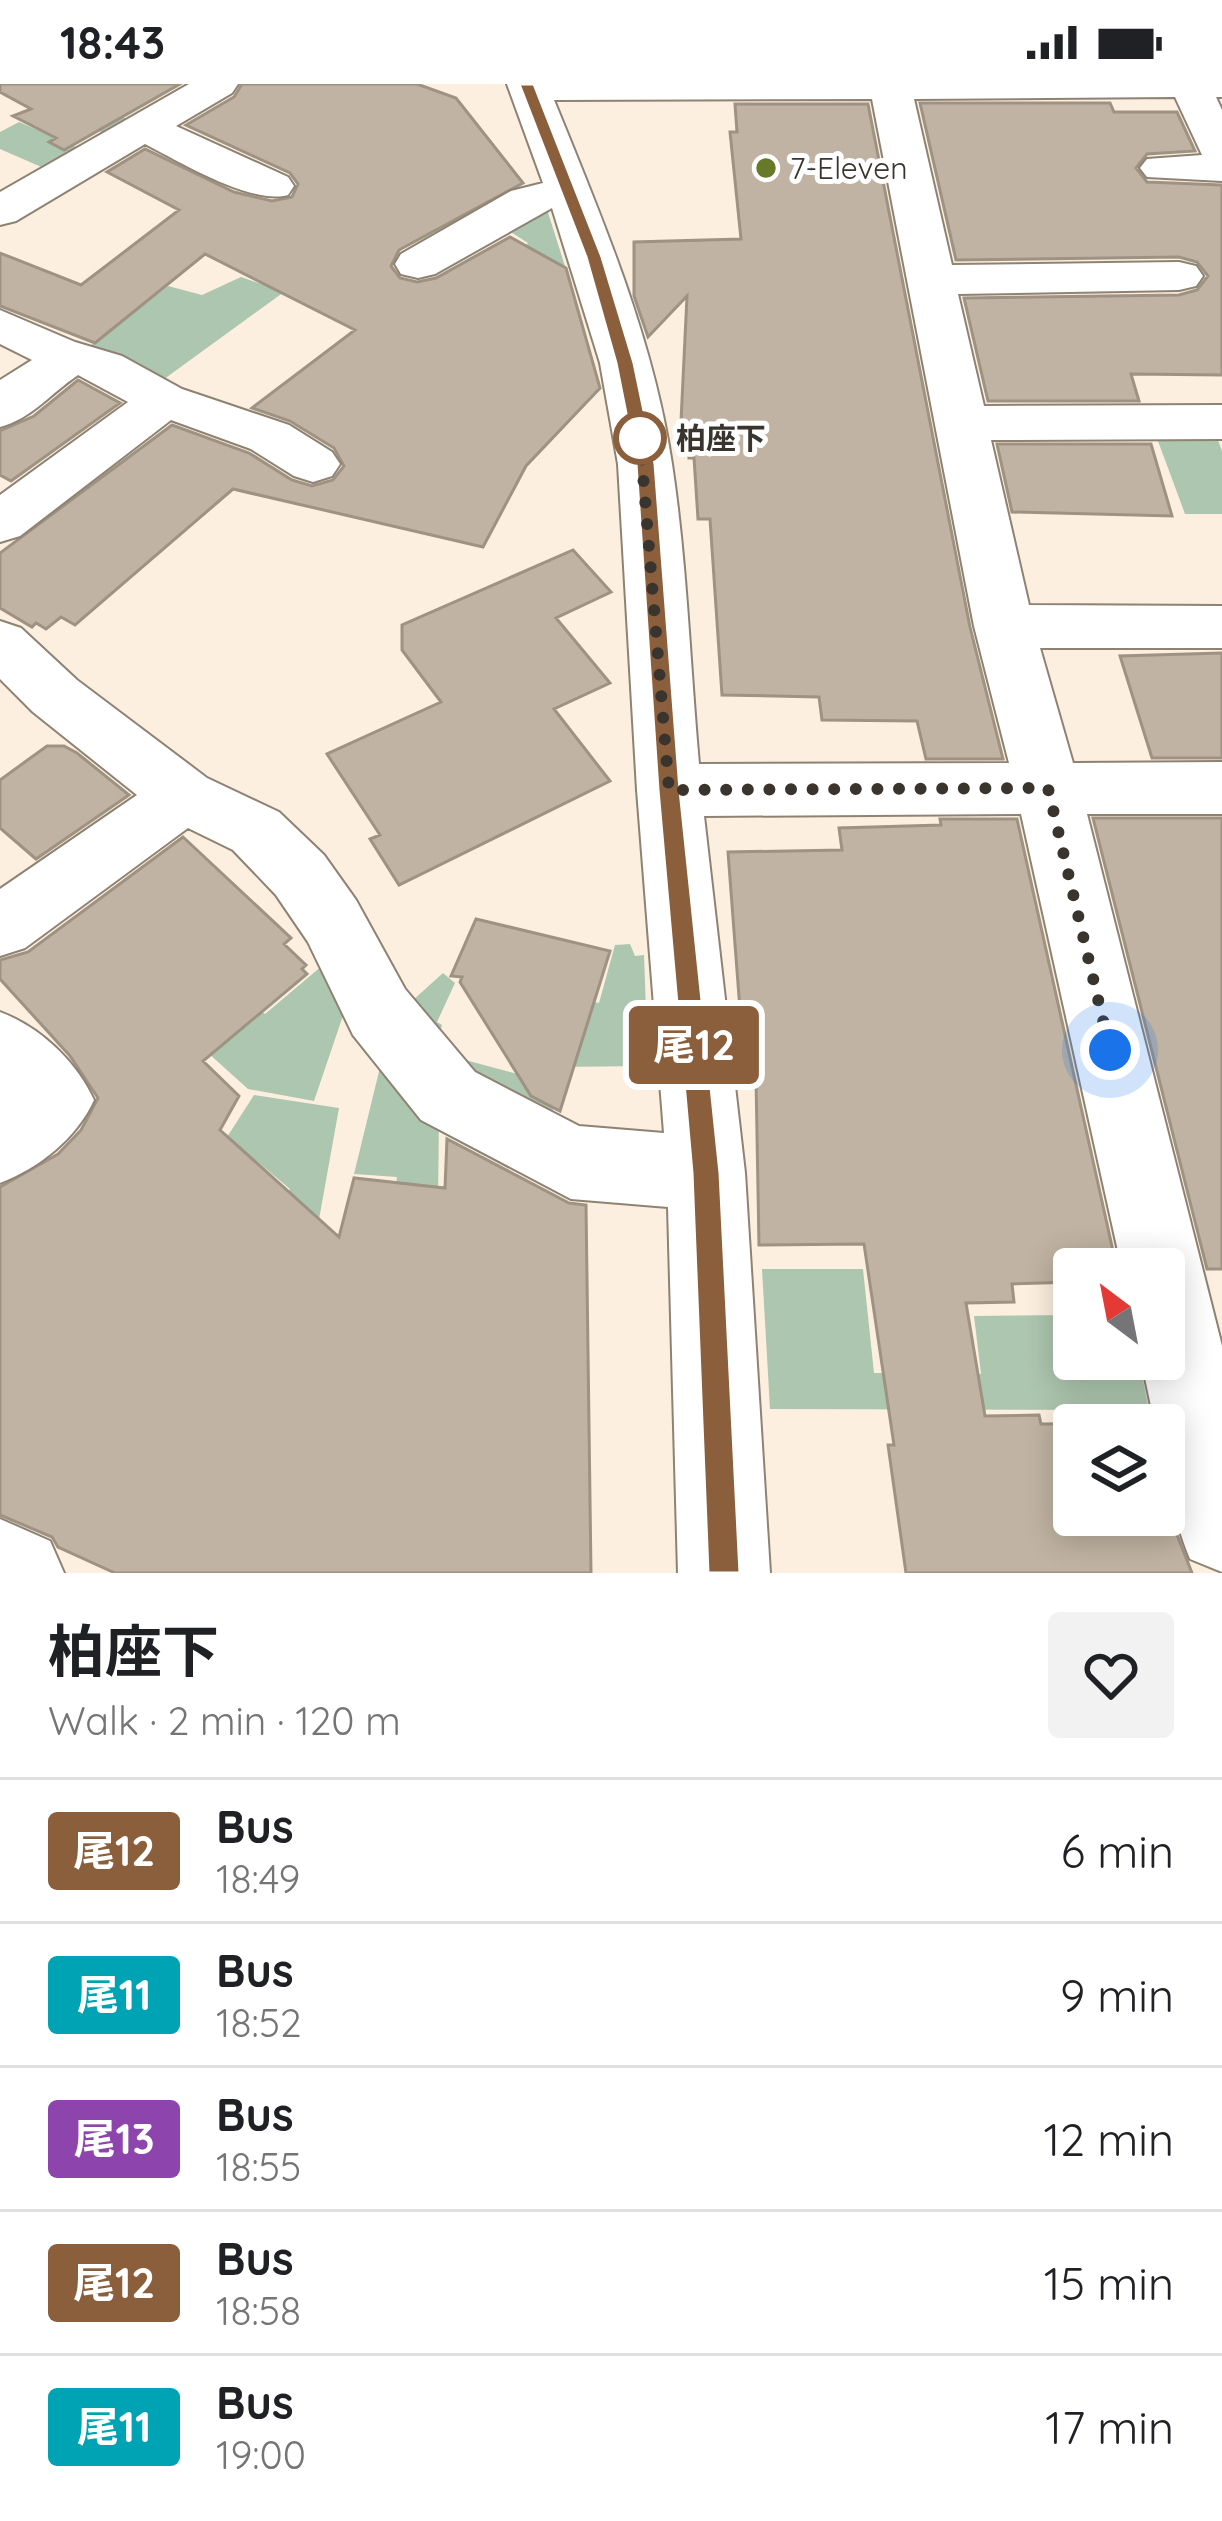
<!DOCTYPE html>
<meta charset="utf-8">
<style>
:root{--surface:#fff;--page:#f2f2f2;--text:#202124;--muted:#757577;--line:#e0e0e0}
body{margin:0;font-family:Quicksand,"Noto Sans JP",sans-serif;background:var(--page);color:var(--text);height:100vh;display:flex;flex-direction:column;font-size:45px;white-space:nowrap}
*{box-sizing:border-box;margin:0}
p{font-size:39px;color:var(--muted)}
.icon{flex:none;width:66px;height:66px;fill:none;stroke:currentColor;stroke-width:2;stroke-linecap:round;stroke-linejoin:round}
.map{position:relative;height:1489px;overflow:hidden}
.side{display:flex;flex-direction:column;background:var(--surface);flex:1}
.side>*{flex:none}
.badge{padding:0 24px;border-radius:9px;font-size:42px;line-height:78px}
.needle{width:78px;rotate:328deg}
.fabs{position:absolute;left:1053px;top:1164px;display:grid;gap:24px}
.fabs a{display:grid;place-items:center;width:132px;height:132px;border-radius:12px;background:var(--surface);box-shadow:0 6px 30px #0003;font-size:60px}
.you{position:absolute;width:60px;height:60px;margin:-30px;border:9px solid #fff;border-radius:50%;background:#1a73e8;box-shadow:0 0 0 18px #1a73e833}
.map>.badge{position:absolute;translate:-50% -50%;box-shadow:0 0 0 6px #fff}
.round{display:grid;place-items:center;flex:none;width:126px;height:126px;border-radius:12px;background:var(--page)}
.summary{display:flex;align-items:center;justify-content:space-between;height:204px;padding:0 48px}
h1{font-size:57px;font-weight:700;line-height:90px}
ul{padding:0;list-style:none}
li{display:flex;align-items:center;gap:36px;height:144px;padding:0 48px;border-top:3px solid var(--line)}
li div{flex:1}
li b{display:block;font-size:45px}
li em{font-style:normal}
li .badge{min-width:132px;font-weight:700;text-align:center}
.status{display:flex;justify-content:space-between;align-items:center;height:84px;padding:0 60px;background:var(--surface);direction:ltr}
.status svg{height:33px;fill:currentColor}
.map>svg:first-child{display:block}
.green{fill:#adc6af}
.building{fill:#c0b3a3;stroke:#9e9283;stroke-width:3}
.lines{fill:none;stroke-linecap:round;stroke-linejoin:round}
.minor-casing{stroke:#8e8273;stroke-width:4}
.minor{fill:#fff;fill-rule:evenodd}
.line{fill:#8b5e3c;stroke:#fff;stroke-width:3}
.walk{stroke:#39342e;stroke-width:12;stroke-dasharray:0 21.6}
.poi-dot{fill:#667a2a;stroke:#fff;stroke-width:4.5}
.stop-dot{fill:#fff;stroke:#8b5e3c;stroke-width:6}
.labels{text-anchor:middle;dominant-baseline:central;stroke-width:10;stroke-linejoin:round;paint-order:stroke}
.far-poi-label{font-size:30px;fill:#39342e;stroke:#fff;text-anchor:start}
.far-stop-label{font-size:30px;font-weight:bold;fill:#39342e;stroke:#fff;text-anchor:start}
</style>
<div class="status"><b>18:43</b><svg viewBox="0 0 49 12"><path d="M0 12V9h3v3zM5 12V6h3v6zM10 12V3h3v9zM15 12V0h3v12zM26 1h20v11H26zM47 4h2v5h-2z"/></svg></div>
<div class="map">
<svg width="1222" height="1489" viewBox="0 0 1222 1489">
<rect width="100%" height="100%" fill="#fdefdf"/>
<path class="green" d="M 105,24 L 133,38 L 108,51 L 81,39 L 56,54 L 90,69 L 55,89 L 0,65 L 0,48 L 19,38 L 47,50 Z
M 545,119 L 570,198 L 525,163 L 528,159 L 500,141 Z
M 241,193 L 284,208 L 160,298 L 82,268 L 168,202 L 202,211 Z
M 1218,356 L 1222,367 L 1222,430 L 1185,430 L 1158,357 Z
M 630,860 L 635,872 L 644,871 L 648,982 L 553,983 L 553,1046 C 492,1022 443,977 402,926 L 443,889 L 455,899 L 437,938 L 442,941 L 437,959 L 455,967 L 454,973 L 532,994 L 559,911 L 599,919 L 615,861 Z
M 323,881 L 349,914 L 314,1017 L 248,1005 L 177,941 L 259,925 L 265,930 Z
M 384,967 L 439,1030 L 436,1305 L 394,1115 L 397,1093 L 354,1090 Z
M 254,1011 L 339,1024 L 318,1141 L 287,1111 L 290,1105 L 247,1069 L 172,1139 Z
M 762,1185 L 863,1185 L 874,1289 L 981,1290 L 974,1232 L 1074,1231 L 1074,1275 L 1139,1275 L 1149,1326 L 770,1325 Z"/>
<path class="building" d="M 0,0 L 180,0 L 64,66 L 49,58 L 56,54 L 13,32 L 31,25 L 0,8 Z
M 242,0 L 417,0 L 456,14 L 523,99 L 399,166 L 391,182 L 400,194 L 417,198 L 436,194 L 510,153 L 566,184 L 600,304 L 526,382 L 483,463 L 233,405 L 75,541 L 61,533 L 46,545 L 36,539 L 32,543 L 0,524 L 0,469 L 172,341 L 249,369 L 292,396 L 312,402 L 333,396 L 344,382 L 334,364 L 290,337 L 252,324 L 355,246 L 205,170 L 95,259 L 0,222 L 0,169 L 81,201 L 179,126 L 107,88 L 145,65 L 234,108 L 272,117 L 292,113 L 298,100 L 290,89 L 186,41 L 234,13 Z
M 920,19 L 1110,19 L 1114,28 L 1177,28 L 1195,67 L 1147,70 L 1136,84 L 1147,98 L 1222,101 L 1222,291 L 1131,290 L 1139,317 L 988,317 L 964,214 L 1179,211 L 1197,206 L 1208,192 L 1197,178 L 1179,173 L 956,176 Z
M 735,20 L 868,20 L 970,543 L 1003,675 L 926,675 L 917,637 L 822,636 L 819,613 L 722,611 L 710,435 L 698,435 L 694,374 L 689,374 L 689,358 L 680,358 L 687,212 L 648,253 L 634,212 L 634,158 L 741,155 L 730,48 L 737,48 Z
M 78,296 L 120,319 L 11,397 L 0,391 L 0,347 L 34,332 Z
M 997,360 L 1151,360 L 1172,432 L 1012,428 Z
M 573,466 L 611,508 L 556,534 L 610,599 L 554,625 L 610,697 L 399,801 L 370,755 L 380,751 L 327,670 L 441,618 L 402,566 L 402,541 Z
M 1222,569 L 1222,674 L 1152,674 L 1120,572 Z
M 47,662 L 64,662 L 77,669 L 129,711 L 36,775 L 0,744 L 0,696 Z
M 1093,734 L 1222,734 L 1222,1185 L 1207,1185 Z
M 940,735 L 1017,735 L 1117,1185 L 1074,1185 L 1074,1198 L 1012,1200 L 1014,1218 L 966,1219 L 985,1332 L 1039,1331 L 1041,1340 L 1147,1339 L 1074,1341 L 1074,1431 L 1164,1431 L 1164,1400 L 1174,1443 L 1192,1489 L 906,1489 L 888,1361 L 894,1361 L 864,1160 L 759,1161 L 755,940 L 741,939 L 728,768 L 842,766 L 839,744 L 941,741 Z
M 183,753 L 291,854 L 284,860 L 306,881 L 302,885 L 307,890 L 203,977 L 239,1012 L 220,1046 L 339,1153 L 354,1094 L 445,1104 L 447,1055 L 569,1119 L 586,1121 L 591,1489 L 115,1489 L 58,1463 L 52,1453 L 0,1431 L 0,1103 L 58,1070 L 81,1046 L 98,1014 L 70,972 L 0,895 L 0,876 L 28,868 Z
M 476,835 L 610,867 L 560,1027 L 531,1012 L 460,898 L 462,893 L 451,892 Z"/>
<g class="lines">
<g class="minor-casing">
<path id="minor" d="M 189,0 L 238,0 L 232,9 L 176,42 L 288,93 L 294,102 L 288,111 C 251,121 180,78 145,60 L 16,137 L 0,141 L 0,108 Z
M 507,0 L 1222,0 L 1222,13 L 1216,13 L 1222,26 L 1222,97 L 1147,93 L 1140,84 L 1147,75 L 1202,71 L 1175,13 L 914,15 L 952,181 L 1179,178 L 1196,182 L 1203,192 L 1196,202 L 1179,206 L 958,210 L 984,322 L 1222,321 L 1222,355 L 991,356 L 1029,521 L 1222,522 L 1222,564 L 1040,564 L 1073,679 L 1222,678 L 1222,730 L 1087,730 L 1222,1262 L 1222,1488 L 1190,1475 C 1172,1431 1164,1388 1164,1341 L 1155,1341 L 1141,1275 L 1164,1275 L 1164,1185 L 1122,1185 L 1021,730 L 704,732 L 745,1089 L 770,1489 L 678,1489 L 668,1123 L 571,1115 L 421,1036 L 353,951 L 308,858 L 276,811 L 233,766 L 188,744 L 25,864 L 0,872 L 0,805 L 137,711 L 33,628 L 0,595 L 0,537 L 21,544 L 77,596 L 207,694 L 279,728 L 324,771 L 356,816 L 405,905 L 475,988 L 579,1042 L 664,1049 L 637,706 L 618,380 L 600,279 L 552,124 L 435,190 L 418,194 L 401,190 L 395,180 L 401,170 L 511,107 L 543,99 ZM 872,15 L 974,542 L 1009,679 L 699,680 C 690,581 687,479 672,380 C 653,253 602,134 554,16 Z
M 0,226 L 75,258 L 122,272 L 182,305 L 289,341 L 332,368 L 340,380 L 332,392 L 313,398 L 294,392 L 251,365 L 171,336 L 20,452 L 0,458 L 0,411 L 128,318 L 78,291 C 50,310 31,335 0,343 L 0,296 L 32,276 L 0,260 Z
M 0,928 C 40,943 76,977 94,1016 C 76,1055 39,1084 0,1099 Z
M 0,1435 L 50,1457 L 64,1489 L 0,1489 Z"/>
</g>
<use href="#minor" class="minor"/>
</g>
<path class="line" d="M 519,0 L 534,0 L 602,173 L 634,279 L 655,380 L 680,706 L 720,1089 L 740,1489 L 708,1489 L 692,1089 L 658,706 L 636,380 L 616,279 L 586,173 Z"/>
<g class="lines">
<path class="walk" d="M 640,354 L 669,706 L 1048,704 L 1110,966"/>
</g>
<circle class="poi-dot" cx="766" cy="84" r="12"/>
<circle class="stop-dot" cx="640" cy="354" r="24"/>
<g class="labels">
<g class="far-poi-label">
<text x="790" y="84">7-Eleven</text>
</g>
<g class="far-stop-label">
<text x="676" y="354">柏座下</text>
</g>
</g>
</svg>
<div class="fabs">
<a><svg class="needle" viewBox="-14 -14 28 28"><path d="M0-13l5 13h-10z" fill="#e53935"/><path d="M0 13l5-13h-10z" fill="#757577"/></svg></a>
<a><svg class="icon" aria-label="layers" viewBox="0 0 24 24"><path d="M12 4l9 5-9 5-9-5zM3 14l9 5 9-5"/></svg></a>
</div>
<div class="you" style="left:1110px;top:966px"></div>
<b class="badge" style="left:694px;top:961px;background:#8b5e3c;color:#fff">尾12</b>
</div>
<section class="side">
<div class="summary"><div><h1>柏座下</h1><p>Walk · 2 min · 120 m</p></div><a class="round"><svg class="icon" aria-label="heart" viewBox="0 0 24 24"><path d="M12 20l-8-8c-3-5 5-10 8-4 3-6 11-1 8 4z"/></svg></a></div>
<ul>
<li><span class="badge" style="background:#8b5e3c;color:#fff">尾12</span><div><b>Bus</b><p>18:49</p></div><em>6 min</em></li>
<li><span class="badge" style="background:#00a3b4;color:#fff">尾11</span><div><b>Bus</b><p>18:52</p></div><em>9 min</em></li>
<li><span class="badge" style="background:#8e44ad;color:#fff">尾13</span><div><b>Bus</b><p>18:55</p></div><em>12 min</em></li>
<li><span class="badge" style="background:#8b5e3c;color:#fff">尾12</span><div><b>Bus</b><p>18:58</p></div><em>15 min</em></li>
<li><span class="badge" style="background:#00a3b4;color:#fff">尾11</span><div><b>Bus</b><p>19:00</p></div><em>17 min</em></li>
</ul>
</section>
